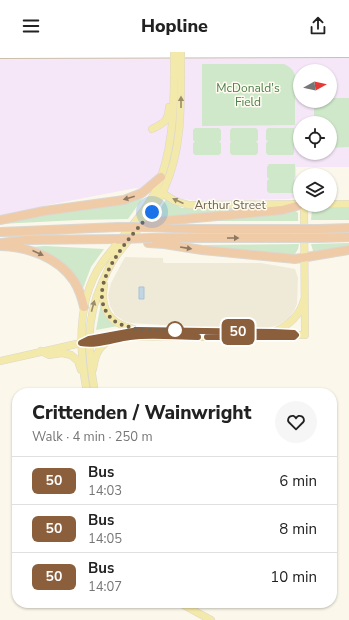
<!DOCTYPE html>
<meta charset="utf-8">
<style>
:root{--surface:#fff;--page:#f6f6f6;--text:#222;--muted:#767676;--line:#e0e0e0}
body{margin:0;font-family:"Nunito Sans",sans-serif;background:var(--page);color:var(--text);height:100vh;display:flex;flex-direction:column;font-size:15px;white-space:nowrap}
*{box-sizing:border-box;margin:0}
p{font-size:13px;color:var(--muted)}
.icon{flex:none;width:22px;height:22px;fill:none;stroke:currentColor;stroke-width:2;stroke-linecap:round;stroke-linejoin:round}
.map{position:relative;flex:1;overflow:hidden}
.side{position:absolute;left:12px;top:336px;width:325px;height:220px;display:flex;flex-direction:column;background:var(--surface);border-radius:16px;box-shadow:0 1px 3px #0004}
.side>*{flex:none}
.badge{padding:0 8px;border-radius:6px;font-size:14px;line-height:26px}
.needle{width:26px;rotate:82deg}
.fabs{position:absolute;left:293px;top:12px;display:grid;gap:8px}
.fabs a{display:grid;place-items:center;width:44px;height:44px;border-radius:50%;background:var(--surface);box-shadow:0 1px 3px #0004;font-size:20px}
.you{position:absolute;width:20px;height:20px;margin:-10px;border:3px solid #fff;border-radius:50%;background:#1a73e8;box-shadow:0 0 0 6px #1a73e833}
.map>.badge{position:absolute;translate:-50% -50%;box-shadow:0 0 0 2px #fff}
.round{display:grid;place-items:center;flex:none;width:42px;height:42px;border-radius:21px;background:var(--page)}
.overview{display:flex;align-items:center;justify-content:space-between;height:68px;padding:0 20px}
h1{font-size:19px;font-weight:800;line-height:30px}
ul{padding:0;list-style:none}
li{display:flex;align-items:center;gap:12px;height:48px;padding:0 20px;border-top:1px solid var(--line)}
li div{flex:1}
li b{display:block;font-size:15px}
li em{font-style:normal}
li .badge{min-width:44px;font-weight:700;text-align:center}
header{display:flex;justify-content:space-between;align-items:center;height:52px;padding:0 20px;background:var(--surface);font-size:18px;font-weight:800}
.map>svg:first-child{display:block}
.residential{fill:#efead7}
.education{fill:#f5e7f8;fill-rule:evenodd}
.green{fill:#cfe8ca}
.water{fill:#c1d6e3;stroke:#a8c3d4}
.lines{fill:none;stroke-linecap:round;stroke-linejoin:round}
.secondary-casing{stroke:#cbc0aa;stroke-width:8}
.primary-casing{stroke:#dbd7d2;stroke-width:8}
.highway-casing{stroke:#dbd7d2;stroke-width:10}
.secondary{stroke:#fff;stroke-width:6}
.primary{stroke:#f3e9aa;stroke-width:7}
.highway{stroke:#efcba8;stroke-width:8}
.primary-bridge-casing{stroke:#dbd7d2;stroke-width:8;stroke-linecap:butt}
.highway-bridge-casing{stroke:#dbd7d2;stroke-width:10;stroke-linecap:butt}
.primary-bridge{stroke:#f3e9aa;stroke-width:7}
.highway-bridge{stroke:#efcba8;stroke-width:8}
.oneway{fill:#9a8d6b}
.oneway2{fill:#8d7962}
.line-casing{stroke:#fff;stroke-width:9}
.line{stroke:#8b5e3c;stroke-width:6}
.walk{stroke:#746550;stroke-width:4;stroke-dasharray:0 7.2}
.stop-dot{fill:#fff;stroke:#8b5e3c;stroke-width:2}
.labels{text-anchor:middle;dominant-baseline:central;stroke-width:3;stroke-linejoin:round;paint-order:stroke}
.park-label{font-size:12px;fill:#4f7e4c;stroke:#fefcf1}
.street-label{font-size:12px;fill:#746550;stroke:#fefcf1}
</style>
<header><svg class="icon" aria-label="menu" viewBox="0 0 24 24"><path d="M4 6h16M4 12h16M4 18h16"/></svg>Hopline<svg class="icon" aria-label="share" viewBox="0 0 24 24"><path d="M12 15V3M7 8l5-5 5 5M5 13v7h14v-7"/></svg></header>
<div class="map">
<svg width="349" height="568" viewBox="0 0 349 568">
<rect width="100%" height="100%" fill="#fbf8eb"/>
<path class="residential" d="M 125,205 L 163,206 L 163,210 L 165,211 L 261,211 L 295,217 L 298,226 L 297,252 L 294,259 L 288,267 L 278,273 L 269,276 L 210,276 L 131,271 L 124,269 L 115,263 L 110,254 L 108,243 L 111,231 Z"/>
<path class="education" d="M 0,0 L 349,0 L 349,115 L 296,115 L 297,141 L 293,146 L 289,147 L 200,149 L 182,147 L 136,136 L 48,153 L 0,165 ZM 300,19 L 330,19 L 330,49 L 300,49 ZM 300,71 L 330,71 L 330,101 L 300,101 Z"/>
<path class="green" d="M 202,12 L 284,12 C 290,15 293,17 295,23 L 295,73 L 202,74 Z
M 330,46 L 349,46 L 349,95 L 330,96 L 330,71 L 314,71 L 314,49 L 330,49 Z
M 195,76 L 219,76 L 221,78 L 221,88 L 219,90 L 221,91 L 221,101 L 219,103 L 195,103 L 193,101 L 193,91 L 195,90 L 193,88 L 193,78 Z
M 232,76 L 256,76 L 258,78 L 258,88 L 256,90 L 258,91 L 258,101 L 256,103 L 232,103 L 230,101 L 230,91 L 231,90 L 230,88 L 230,78 Z
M 268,76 L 294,76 L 294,88 L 293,89 L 294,91 L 294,101 L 293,103 L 268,103 L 266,101 L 266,91 L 268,89 L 266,88 L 266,78 Z
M 269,112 L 295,112 L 295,125 L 294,127 L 295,129 L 295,139 L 293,141 L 269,141 L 267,139 L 267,129 L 269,127 L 267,125 L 267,115 Z
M 145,143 L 128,167 L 78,168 L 0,172 L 0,170 Z
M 166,147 L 182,156 L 281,155 L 154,167 Z
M 314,156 L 349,156 L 349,168 L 311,168 L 312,157 Z
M 295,158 L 298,161 L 298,169 L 216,169 L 216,168 Z
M 349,191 L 349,196 L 316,200 L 313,199 L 311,192 Z
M 299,192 L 298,197 L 295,202 L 291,203 L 204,195 L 204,193 Z
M 45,194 L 104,197 L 91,215 L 82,239 L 80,235 L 33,195 Z
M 101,251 L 118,274 L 96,278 Z"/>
<path class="water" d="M 139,235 L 144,235 L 144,247 L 139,247 Z"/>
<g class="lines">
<g class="secondary-casing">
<path id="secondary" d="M 0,3 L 349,2"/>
</g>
<g class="primary-casing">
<path id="primary" d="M 152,77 C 164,71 168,70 169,55
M 162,141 L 175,149 L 189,153 L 296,152
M 330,152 L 349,152
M 104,233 C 101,250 105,267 124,274 C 128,276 132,276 136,278
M 276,279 C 289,273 300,263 304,248
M 126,281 L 138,278 L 169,278 L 285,281
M 81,291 L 89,292 L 95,292 L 130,285 L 294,285 L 296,283 L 305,283 L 304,153
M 41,299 L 49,303 L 62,301 L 71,303 L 78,309 L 81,318
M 0,309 L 81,291 L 89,287 L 114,283
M 93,317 C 95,305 97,297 107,290
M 87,341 C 79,299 76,248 102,211 C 119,187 143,165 156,138 C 172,102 174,61 174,22
M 95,341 C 88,301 85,269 102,231 C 106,222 110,212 116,204 C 133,182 154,161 165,135 C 181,99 181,61 181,22
M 180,551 L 211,568"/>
</g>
<g class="highway-casing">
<path id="highway" d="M 0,168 L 44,159 L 124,148 L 142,141 L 161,125
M 144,175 L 152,170 L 282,158 L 300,153
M 144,175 L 200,177 L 290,177
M 319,177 L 349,176
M 0,180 L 118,175
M 152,186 L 290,186
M 319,186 L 349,185
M 0,191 L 27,188 L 116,187
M 148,191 L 164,192 L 202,198 L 295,207 L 349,198
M 1,194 C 28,195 58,205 74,229 C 79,237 82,246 84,255"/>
</g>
<use href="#secondary" class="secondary"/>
<use href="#primary" class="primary"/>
<use href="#highway" class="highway"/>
<g class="primary-bridge-casing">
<path id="primary-bridge" d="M 174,0 L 174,22
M 181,0 L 181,22"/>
</g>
<g class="highway-bridge-casing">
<path id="highway-bridge" d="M 118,175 L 144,175
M 290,177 L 319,177
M 290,186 L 319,186
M 116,187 L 152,186"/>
</g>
<use href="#primary-bridge" class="primary-bridge"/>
<use href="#highway-bridge" class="highway-bridge"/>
</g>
<defs><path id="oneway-solid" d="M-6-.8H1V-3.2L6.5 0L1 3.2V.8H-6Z"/></defs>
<g class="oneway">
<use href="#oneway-solid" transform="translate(181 50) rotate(-90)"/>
<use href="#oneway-solid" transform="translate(178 149) rotate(-156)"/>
<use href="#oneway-solid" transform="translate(93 254) rotate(-75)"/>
</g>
<g class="oneway2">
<use href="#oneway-solid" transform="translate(129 146) rotate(164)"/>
<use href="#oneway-solid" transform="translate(233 186)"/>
<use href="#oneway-solid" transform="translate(186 196) rotate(9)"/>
<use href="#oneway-solid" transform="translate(38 201) rotate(24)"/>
</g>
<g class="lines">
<g class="line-casing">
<path id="line" d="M 198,285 C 176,285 152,282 130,285 C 114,287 97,294 81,291 L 89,287 L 138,278 L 274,280 L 294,281 L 296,283 L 294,285 L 207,285"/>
</g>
<use href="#line" class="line"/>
<path class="walk" d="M 152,160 C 132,183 79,237 113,268 C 120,274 130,274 138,278 L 175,278"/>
</g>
<circle class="stop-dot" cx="175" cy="278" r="8"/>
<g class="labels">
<g class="park-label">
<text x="248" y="36">McDonald's<tspan x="248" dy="14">Field</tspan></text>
</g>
<g class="street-label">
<text x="230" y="153">Arthur Street</text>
</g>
</g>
</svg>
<div class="fabs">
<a><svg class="needle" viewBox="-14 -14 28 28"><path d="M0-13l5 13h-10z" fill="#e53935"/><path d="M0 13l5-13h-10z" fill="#767676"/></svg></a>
<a><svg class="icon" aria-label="locate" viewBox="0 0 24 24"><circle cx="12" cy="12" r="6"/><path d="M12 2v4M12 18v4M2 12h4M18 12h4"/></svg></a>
<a><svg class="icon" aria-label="layers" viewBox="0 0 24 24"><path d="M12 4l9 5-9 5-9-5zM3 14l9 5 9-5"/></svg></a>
</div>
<div class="you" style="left:152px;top:160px"></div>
<b class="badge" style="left:238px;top:280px;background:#8b5e3c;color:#fff">50</b>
<section class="side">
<div class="overview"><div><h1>Crittenden / Wainwright</h1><p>Walk · 4 min · 250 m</p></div><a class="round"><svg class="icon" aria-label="heart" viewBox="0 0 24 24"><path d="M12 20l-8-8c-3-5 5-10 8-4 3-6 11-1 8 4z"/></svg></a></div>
<ul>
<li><span class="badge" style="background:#8b5e3c;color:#fff">50</span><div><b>Bus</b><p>14:03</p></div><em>6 min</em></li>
<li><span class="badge" style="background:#8b5e3c;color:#fff">50</span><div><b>Bus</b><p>14:05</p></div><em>8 min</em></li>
<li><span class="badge" style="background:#8b5e3c;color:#fff">50</span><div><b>Bus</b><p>14:07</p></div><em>10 min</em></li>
</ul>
</section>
</div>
